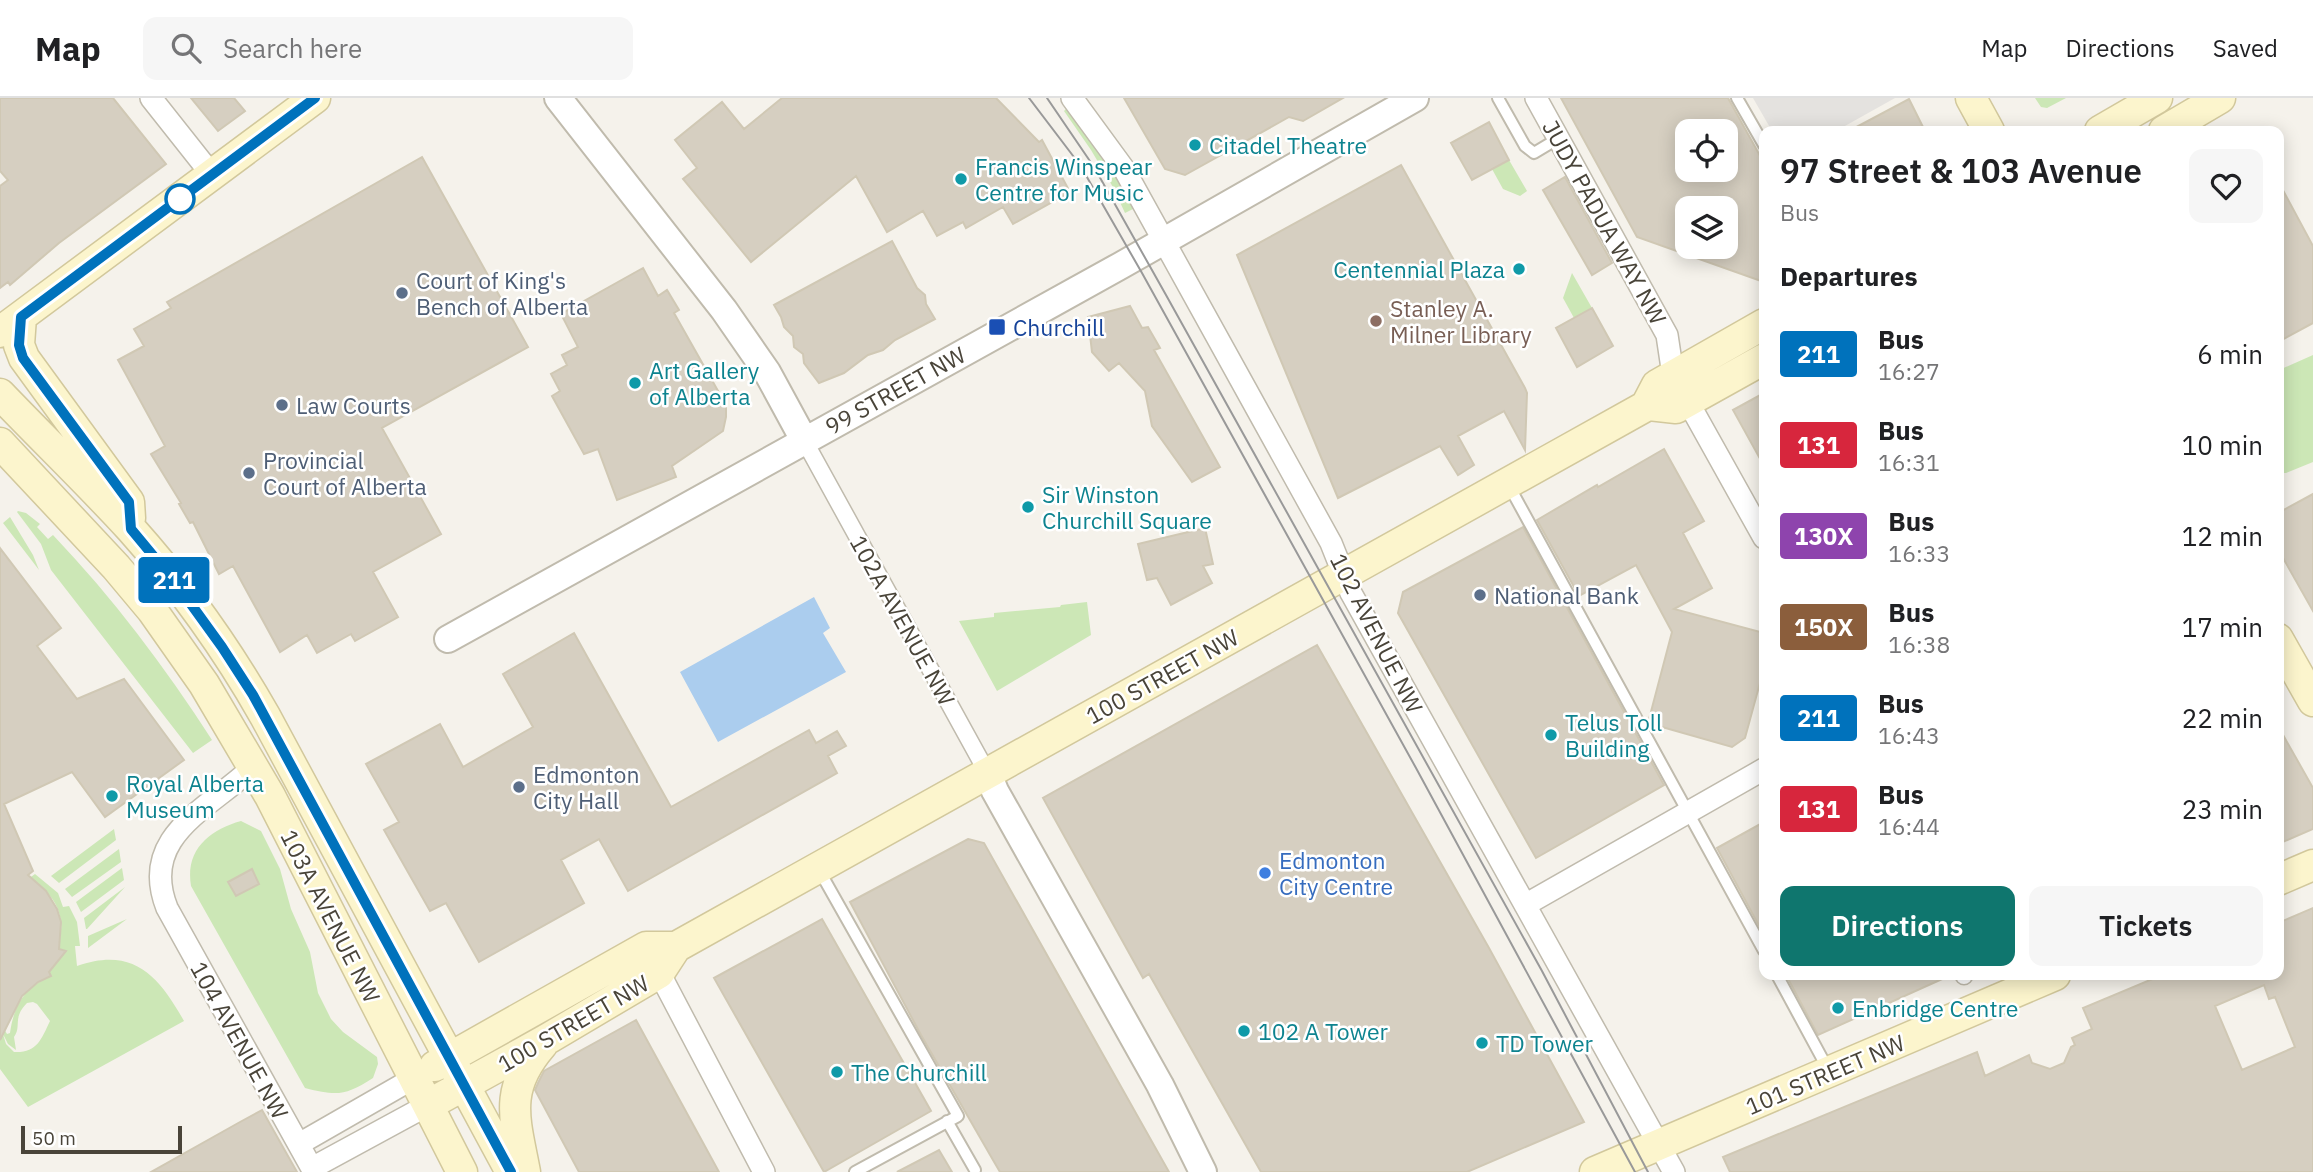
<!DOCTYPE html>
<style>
:root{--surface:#fff;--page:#f6f6f6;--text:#202124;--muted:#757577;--line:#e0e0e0;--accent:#0f766e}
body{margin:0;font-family:"IBM Plex Sans",sans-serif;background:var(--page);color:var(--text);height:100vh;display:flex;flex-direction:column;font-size:26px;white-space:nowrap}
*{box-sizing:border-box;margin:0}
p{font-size:23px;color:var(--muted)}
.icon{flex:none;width:38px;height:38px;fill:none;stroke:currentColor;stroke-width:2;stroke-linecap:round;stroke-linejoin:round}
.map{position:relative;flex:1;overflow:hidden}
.side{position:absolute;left:1759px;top:28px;width:525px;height:854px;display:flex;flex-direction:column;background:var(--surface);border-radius:14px;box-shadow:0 4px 18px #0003}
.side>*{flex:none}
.badge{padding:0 14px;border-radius:5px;font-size:24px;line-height:46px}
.buttons{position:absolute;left:1675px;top:21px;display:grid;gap:14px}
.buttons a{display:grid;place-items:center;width:63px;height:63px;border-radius:14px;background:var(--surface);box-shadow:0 4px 18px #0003;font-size:35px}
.scale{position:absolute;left:21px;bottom:18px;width:161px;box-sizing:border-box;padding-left:7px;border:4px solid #494439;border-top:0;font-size:19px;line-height:24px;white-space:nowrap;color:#494439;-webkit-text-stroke:5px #fff;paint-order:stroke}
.map>.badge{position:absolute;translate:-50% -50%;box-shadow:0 0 0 4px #fff}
h2{padding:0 21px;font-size:26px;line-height:63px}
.round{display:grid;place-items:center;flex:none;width:74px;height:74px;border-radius:14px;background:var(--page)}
.summary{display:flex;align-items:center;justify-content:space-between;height:119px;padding:0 21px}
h1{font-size:33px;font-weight:600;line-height:52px}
.action{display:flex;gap:14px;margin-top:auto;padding:14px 21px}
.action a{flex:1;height:80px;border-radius:14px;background:var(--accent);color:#fff;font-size:28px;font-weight:600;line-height:80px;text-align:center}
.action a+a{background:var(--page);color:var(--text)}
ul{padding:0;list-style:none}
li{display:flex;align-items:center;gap:21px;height:91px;padding:0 21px}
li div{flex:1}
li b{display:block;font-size:26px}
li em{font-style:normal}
li .badge{min-width:77px;font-weight:700;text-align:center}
header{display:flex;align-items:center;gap:42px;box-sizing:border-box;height:98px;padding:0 35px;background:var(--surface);border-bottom:2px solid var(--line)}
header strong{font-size:33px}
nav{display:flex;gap:38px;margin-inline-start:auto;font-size:24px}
.search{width:490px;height:63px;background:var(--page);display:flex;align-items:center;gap:18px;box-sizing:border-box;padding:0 24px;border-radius:14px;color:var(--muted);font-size:26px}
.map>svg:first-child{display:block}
.green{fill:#cce7b6;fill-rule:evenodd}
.parking{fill:#e4e2df}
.water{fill:#abcdee}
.building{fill:#d6cfc1;stroke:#d0c8b4;stroke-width:2;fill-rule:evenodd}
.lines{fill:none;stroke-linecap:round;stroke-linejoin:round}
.service-casing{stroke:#c0bbad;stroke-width:14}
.pedestrian-casing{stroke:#c0bbad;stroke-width:19}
.minor-casing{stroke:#c0bbad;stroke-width:24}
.tertiary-casing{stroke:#c0bbad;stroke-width:30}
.secondary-casing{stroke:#d2c89c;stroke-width:33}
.service{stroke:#fff;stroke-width:10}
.pedestrian{stroke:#fff;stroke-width:16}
.minor{stroke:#fff;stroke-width:21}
.tertiary{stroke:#fff;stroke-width:26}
.secondary{stroke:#fcf5cd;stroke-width:30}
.tram{stroke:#999;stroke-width:2}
.line-casing{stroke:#fff;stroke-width:16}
.line{stroke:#0072bc;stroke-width:10}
.culture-dot{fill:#0f9aa8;stroke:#fff;stroke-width:2.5}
.stop-dot{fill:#fff;stroke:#0072bc;stroke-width:3.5}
.service-dot{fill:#5c6f8a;stroke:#fff;stroke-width:2.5}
.education-dot{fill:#8d6e63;stroke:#fff;stroke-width:2.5}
.transit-dot{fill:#1a4fb4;stroke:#fff;stroke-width:2.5}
.shop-dot{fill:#3f7fe0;stroke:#fff;stroke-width:2.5}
.labels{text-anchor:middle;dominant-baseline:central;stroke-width:5;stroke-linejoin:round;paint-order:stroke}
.culture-label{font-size:23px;fill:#0d838f;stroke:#fff;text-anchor:start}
.street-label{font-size:23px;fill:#494439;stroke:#fff}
.service-label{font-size:23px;fill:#4e5e75;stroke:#fff;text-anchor:start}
.education-label{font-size:23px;fill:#785e54;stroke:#fff;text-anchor:start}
.transit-label{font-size:23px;fill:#164399;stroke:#fff;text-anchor:start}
.shop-label{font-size:23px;fill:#366cbe;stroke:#fff;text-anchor:start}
</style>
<header>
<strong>Map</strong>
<div class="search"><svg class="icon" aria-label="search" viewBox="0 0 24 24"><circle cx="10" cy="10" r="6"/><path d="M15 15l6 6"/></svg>Search here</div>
<nav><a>Map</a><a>Directions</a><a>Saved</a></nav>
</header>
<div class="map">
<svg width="2313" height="1074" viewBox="0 0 2313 1074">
<rect width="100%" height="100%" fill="#f5f2eb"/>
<path class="green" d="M 2035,0 L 2066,0 L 2047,10 L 2041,9 Z
M 1066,11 L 1097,50 L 1135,110 L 1125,115 L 1119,102 L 1120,101 L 1091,52 L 1064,13 Z
M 1509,62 L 1527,93 L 1520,98 L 1503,91 L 1492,71 Z
M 1572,175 L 1592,210 L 1574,220 L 1563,200 Z
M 2313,257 L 2313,364 L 2286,375 L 2280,375 L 2279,272 Z
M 18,413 L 26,415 L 40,426 L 37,429 L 48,441 L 53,437 C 113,500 165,569 212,642 L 193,655 L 51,472 L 41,446 L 17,414 Z
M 10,419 L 33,457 L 39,472 L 3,425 Z
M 1087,504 L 1091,537 L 997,593 L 959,523 L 994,519 L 994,515 L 1060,509 L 1061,507 Z
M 241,723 L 261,733 L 280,771 L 291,811 L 310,854 L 318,895 L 331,921 L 343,934 L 377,959 L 378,966 L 373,980 C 345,998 337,998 305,990 L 191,788 C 185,752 209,732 241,723 Z
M 114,731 L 116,742 L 59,785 L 51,778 Z
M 119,751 L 121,764 L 72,799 L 65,791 Z
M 122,770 L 124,782 L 81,814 L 76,804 Z
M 35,776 L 58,795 L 63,809 L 69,808 L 77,824 L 80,848 L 75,848 L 77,868 C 133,848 159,878 184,923 L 28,1009 L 0,971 L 0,924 L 7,936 L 10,935 C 14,907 24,890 51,878 L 46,876 L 57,865 L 64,853 L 55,851 C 66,834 62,808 46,794 C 41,789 34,785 28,781 ZM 33,904 L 37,906 L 50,923 C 41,942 37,955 14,954 L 6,946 L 3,936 L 8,946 L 16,952 L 14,939 C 22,928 12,920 27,905 Z
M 125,789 L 87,831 L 86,831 L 84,820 Z
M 127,821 L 88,850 L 88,838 Z"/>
<path class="parking" d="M 1753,0 L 1895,0 L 1836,33 L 1772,33 Z"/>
<path class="water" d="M 814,499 L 830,530 L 823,535 L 846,574 L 718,644 L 680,574 Z"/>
<path class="building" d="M 0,0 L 113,0 L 166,66 L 59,145 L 10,187 L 8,184 L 0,190 L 0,88 L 8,82 L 0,73 Z
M 191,0 L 234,0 L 245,13 L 218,33 Z
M 782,0 L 996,0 L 1039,44 L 1042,42 L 1070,94 L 1013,126 L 1003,109 L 966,130 L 963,124 L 937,138 L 923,113 L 887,134 L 856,78 L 751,164 L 683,81 L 697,70 L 675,42 L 722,4 L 744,31 Z
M 1124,0 L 1343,0 L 1303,23 L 1289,19 L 1185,77 L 1165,71 Z
M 1561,0 L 1728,0 L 1764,65 L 1764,184 L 1637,139 ZM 1687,33 L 1726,33 L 1726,72 L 1687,72 ZM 1687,110 L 1726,110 L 1726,149 L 1687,149 Z
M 1909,1 L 1925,33 L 1849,33 Z
M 1489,24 L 1509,62 L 1472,82 L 1451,45 Z
M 422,59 L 528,249 L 382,330 L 441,436 L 373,474 L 398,519 L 355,543 L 351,536 L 317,555 L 307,537 L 280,554 L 233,468 L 219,476 L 193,424 L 190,425 L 179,406 L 181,405 L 151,356 L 165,348 L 118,262 L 144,248 L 134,231 L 171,210 L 167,204 Z
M 1401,67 L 1525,290 L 1527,295 L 1525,352 L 1504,313 L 1458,338 L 1474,367 L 1458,377 L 1440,348 L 1338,400 L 1237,157 Z
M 1565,79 L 1612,165 L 1592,177 L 1543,92 Z
M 2278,83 L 2313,148 L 2313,225 L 2278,244 Z
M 892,143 L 917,190 L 925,197 L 926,206 L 935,221 L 895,242 L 883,252 L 868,257 L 844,275 L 819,285 L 804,265 L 803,256 L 794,249 L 793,238 L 784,229 L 781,219 L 774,207 Z
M 643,170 L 658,198 L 667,192 L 679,212 L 674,215 L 726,307 L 726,319 L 723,333 L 672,368 L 676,379 L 617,402 L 598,351 L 584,356 L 552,298 L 560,293 L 551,276 L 567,267 L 562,257 L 578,249 L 561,216 Z
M 1130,208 L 1142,230 L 1148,229 L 1160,250 L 1154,252 L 1220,369 L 1192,384 L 1152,328 L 1145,293 L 1119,265 L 1109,273 L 1092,254 L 1088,219 Z
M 1592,210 L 1613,248 L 1577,269 L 1556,230 Z
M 1764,295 L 1764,368 L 1733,312 Z
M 1664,351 L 1704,423 L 1683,435 L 1712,490 L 1674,511 L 1764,535 L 1764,570 L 1745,640 L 1732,649 L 1648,625 L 1672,534 L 1636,467 L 1579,498 L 1537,422 L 1597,387 L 1598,389 Z
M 2313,396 L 2313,513 L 2278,451 L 2278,415 Z
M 1523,429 L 1664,687 L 1536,760 L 1398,515 L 1403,494 Z
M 1205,430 L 1213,466 L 1203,468 L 1212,485 L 1171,507 L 1157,480 L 1147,482 L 1138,446 Z
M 0,450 L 61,530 L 37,548 L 77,601 L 124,581 L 184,662 L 105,719 L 72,674 L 4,706 L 33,773 L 28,777 L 46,793 L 57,811 L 61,824 L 59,851 L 66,853 L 49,874 L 51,878 L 38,884 L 22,898 L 0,942 Z
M 574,535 L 671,709 L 809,632 L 816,645 L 837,633 L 846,648 L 828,658 L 837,675 L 628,793 L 599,741 L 561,762 L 584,805 L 479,864 L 446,805 L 430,813 L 384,732 L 399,724 L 366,666 L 440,626 L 463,669 L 533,629 L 503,576 Z
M 1317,547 L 1489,850 L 1584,1024 L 1467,1074 L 1261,1074 L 1149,876 L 1143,880 L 1043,700 Z
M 2278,628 L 2313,690 L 2313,731 L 2278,746 Z
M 1764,724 L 1764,837 L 1717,750 Z
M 968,741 L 984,745 L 1169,1074 L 1000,1074 L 993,1062 L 921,937 L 850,804 Z
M 252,771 L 259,786 L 236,798 L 228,784 Z
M 2313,810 L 2313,1074 L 1730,1074 L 1723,1059 L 1977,954 L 1985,978 L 2029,957 L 2032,965 L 2050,971 L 2064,965 L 2071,949 L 2075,947 L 2072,940 L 2092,931 L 2083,910 L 2162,877 L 2278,877 L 2278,825 ZM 2264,887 L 2269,901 L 2275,899 L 2295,949 L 2242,972 L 2215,908 Z
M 822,821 L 931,1013 L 824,1074 L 714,880 Z
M 1786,877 L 1951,877 L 1818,937 Z
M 636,922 L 719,1074 L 579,1074 L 535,992 L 538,985 L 544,973 Z
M 262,1012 L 297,1074 L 151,1074 L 240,1024 Z
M 939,1052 L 952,1074 L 897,1074 Z"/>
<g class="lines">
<g class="service-casing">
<path id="service" d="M 1498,0 L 1525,48 L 1534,55 L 1559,40
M 1737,0 L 1764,47
M 1508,386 L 1764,853
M 819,772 L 958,1018 L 855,1074
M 1777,877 L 1829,973
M 947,1023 L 975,1072"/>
</g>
<g class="pedestrian-casing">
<path id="pedestrian" d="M 804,342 L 988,676
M 1964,877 L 1964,878"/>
</g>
<g class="minor-casing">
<path id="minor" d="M 151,0 L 212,77
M 1072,0 L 1124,71 L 1331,445 L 1351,495 L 1674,1074
M 1536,0 L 1667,237 L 1673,277 L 1764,440
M 254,668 C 211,710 138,737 167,810 L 314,1074
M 1525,807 L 1764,671
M 653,863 L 764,1074
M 299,1046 L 414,980
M 312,1070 L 428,1007"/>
</g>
<g class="tertiary-casing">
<path id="tertiary" d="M 558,0 L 724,212 L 767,274 L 804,342
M 448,541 L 1120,168 L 1415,0
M 988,676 L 995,693 L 1160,987 L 1203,1074"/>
</g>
<g class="secondary-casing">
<path id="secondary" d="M 1971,0 L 1989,33
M 2100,33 L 2157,0
M 2164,33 L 2220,0
M 21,219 L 19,247 L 24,260 L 129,404 L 130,420
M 0,234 L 315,0
M 0,296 C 43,341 89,385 131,431 C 182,488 227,551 265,618 L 511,1074
M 1649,307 L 1676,310 L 1764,261
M 0,345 L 116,469 L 152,512 L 204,586 L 270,698 L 462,1074
M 2278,541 L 2313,603
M 2278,782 L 2313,767
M 435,968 L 646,849 L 676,849
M 428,1007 L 544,943 L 659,875 L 676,849 L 1646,308 L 1657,287 L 1764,226
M 525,1074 C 515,1021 503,992 542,947
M 1595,1074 L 2055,877"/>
</g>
<use href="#service" class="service"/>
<use href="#pedestrian" class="pedestrian"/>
<use href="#minor" class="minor"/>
<use href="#tertiary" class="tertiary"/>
<use href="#secondary" class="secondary"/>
<path class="tram" d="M 1029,0 L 1080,67 L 1142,175 L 1416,670 L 1635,1074
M 1047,0 L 1094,69 L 1166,197 L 1542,873 L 1648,1074"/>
</g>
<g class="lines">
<g class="line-casing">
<path id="line" d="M 315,0 L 21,219 L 19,247 L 23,260 L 129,404 L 131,431 L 175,484 L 222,549 L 253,597 L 511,1074"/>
</g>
<use href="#line" class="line"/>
</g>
<g class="culture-dot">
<circle cx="1195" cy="47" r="7"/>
<circle cx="961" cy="81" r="7"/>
<circle cx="1519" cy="171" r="7"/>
<circle cx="635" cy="285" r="7"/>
<circle cx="1028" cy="409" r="7"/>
<circle cx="1551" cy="637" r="7"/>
<circle cx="112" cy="698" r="7"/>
<circle cx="1838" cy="910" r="7"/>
<circle cx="1244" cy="933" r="7"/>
<circle cx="1482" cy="945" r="7"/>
<circle cx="837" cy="974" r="7"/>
</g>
<circle class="stop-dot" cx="180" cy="101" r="14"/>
<g class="service-dot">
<circle cx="402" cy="195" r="7"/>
<circle cx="282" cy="307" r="7"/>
<circle cx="249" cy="375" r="7"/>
<circle cx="1480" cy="497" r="7"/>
<circle cx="519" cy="689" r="7"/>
</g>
<circle class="education-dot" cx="1376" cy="223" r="7"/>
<rect class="transit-dot" x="988" y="220" width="18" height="18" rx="3.5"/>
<circle class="shop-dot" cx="1265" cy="775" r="7"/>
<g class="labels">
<g class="culture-label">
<text x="1209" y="47">Citadel Theatre</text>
<text x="975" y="68">Francis Winspear<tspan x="975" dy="26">Centre for Music</tspan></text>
<text x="1505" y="171" text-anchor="end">Centennial Plaza</text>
<text x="649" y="272">Art Gallery<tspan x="649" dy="26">of Alberta</tspan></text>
<text x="1042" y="396">Sir Winston<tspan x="1042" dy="26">Churchill Square</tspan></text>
<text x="1565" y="624">Telus Toll<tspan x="1565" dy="26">Building</tspan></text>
<text x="126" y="685">Royal Alberta<tspan x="126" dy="26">Museum</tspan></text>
<text x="1852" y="910">Enbridge Centre</text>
<text x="1258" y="933">102 A Tower</text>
<text x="1496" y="945">TD Tower</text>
<text x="851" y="974">The Churchill</text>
</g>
<g class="street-label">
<text transform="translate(1605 124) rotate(61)">JUDY PADUA WAY NW</text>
<text transform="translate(895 292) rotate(-29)">99 STREET NW</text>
<text transform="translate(903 522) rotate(61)">102A AVENUE NW</text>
<text transform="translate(1377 535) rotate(63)">102 AVENUE NW</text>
<text transform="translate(1162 578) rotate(-29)">100 STREET NW</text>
<text transform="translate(331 818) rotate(63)">103A AVENUE NW</text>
<text transform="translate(573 925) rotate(-30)">100 STREET NW</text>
<text transform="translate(240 942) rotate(61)">104 AVENUE NW</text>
<text transform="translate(1825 976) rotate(-23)">101 STREET NW</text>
</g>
<g class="service-label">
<text x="416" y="182">Court of King's<tspan x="416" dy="26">Bench of Alberta</tspan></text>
<text x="296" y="307">Law Courts</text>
<text x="263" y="362">Provincial<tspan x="263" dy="26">Court of Alberta</tspan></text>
<text x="1494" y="497">National Bank</text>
<text x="533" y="676">Edmonton<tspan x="533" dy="26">City Hall</tspan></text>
</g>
<g class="education-label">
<text x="1390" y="210">Stanley A.<tspan x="1390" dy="26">Milner Library</tspan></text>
</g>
<g class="transit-label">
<text x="1013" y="229">Churchill</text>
</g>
<g class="shop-label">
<text x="1279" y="762">Edmonton<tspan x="1279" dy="26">City Centre</tspan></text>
</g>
</g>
</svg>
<div class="buttons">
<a><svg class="icon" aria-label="locate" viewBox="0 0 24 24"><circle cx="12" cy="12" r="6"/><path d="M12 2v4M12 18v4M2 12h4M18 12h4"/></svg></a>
<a><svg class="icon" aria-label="layers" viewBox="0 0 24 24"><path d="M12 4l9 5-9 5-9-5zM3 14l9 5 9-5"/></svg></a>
</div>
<div class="scale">50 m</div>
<b class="badge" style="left:174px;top:482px;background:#0072bc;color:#fff">211</b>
<section class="side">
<div class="summary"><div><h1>97 Street &amp; 103 Avenue</h1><p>Bus</p></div><a class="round"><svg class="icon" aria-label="heart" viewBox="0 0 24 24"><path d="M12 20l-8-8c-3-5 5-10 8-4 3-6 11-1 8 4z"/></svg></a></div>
<h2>Departures</h2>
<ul>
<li><span class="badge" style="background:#0072bc;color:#fff">211</span><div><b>Bus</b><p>16:27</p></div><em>6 min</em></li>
<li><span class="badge" style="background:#d7263d;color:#fff">131</span><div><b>Bus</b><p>16:31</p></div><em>10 min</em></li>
<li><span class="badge" style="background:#8e44ad;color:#fff">130X</span><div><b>Bus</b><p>16:33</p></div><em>12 min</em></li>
<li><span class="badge" style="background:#8b5e3c;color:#fff">150X</span><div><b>Bus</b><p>16:38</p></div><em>17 min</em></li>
<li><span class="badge" style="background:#0072bc;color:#fff">211</span><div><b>Bus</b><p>16:43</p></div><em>22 min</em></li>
<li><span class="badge" style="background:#d7263d;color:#fff">131</span><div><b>Bus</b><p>16:44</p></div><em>23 min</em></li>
</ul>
<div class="action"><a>Directions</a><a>Tickets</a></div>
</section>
</div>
